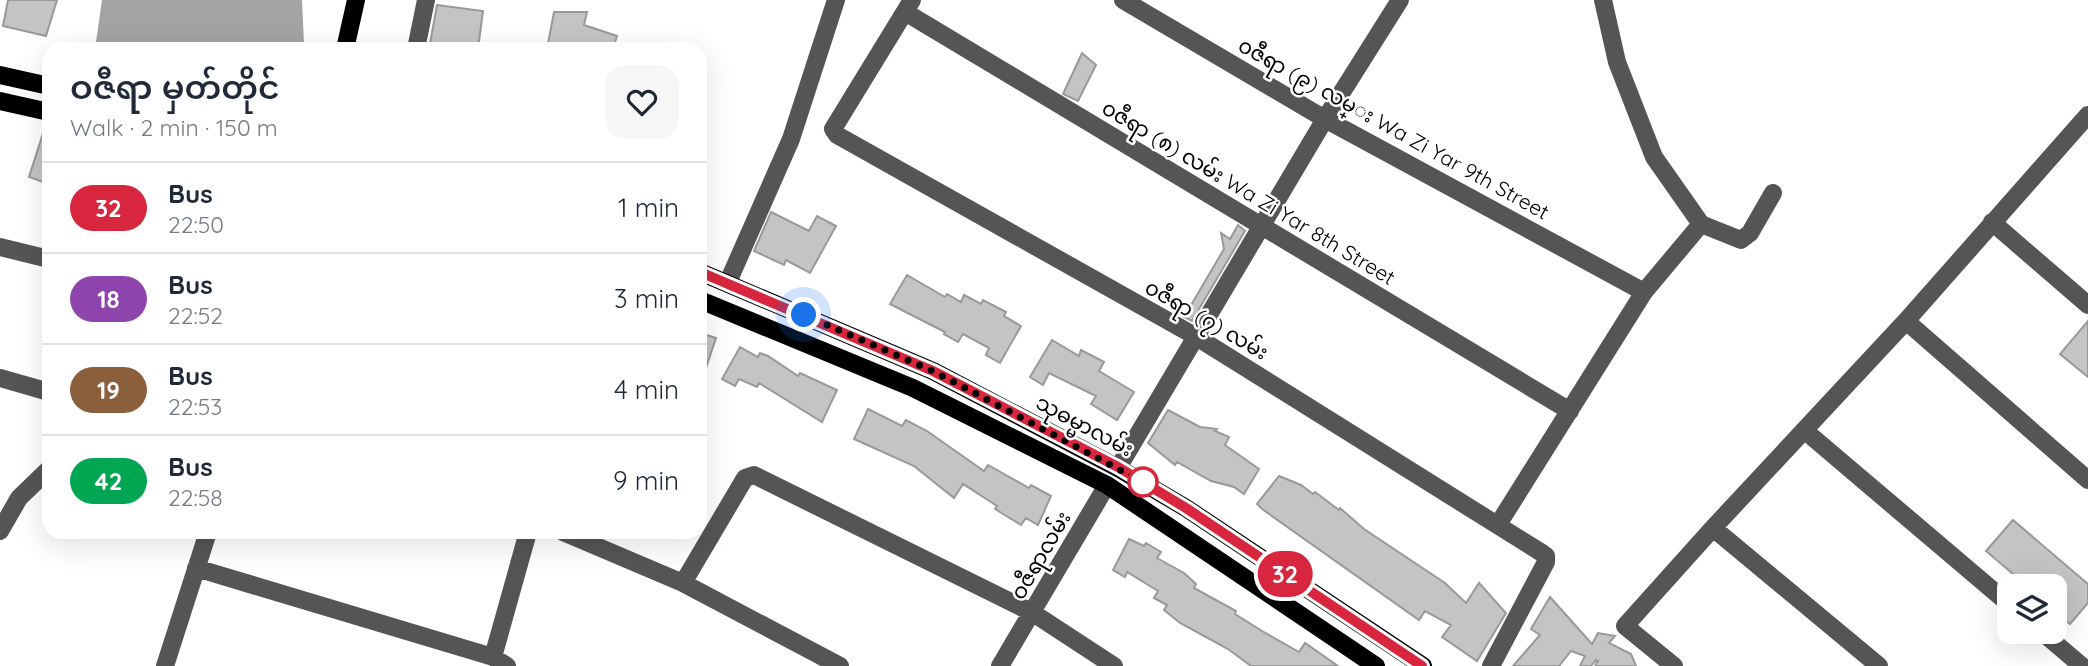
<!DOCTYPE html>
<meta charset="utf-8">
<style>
:root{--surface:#fff;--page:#f6f6f7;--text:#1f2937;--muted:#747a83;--line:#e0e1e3}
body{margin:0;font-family:Quicksand,"Noto Sans Myanmar",sans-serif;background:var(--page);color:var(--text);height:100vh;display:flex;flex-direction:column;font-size:26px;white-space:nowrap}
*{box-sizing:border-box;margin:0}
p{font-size:23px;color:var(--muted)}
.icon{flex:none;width:38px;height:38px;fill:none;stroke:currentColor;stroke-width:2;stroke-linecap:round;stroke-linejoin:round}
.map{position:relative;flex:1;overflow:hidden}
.details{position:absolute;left:42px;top:42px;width:665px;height:497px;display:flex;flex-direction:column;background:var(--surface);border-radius:21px;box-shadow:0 7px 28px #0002}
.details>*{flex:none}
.badge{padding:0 14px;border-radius:23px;font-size:24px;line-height:46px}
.fabs{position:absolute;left:1997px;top:574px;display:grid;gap:14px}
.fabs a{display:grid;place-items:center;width:70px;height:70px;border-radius:14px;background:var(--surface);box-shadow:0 7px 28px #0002;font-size:35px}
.you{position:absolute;width:35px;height:35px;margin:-18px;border:5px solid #fff;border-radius:50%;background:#1a73e8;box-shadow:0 0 0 10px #1a73e833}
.map>.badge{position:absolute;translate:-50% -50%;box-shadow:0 0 0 4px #fff}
.round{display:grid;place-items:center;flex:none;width:74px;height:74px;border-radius:21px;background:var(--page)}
.head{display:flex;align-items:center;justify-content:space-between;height:119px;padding:0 28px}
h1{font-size:33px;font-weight:600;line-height:52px}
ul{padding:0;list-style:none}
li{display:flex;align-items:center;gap:21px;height:91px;padding:0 28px;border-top:2px solid var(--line)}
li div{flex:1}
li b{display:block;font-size:26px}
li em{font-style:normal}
li .badge{min-width:77px;font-weight:700;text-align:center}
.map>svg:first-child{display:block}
.water{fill:#a3a3a3}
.building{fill:#c4c4c4;stroke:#999;stroke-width:2}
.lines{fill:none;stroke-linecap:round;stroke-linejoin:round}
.minor{stroke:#555;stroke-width:18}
.major{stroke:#000;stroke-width:18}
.line-casing{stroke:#fff;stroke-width:16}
.line{stroke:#d7263d;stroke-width:10}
.walk{stroke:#000;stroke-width:7;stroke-dasharray:0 12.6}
.stop-dot{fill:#fff;stroke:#d7263d;stroke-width:3.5}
.labels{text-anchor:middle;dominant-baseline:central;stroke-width:5;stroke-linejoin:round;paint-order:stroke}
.street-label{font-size:21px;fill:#000;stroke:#fff}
</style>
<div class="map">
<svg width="2088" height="666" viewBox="0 0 2088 666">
<rect width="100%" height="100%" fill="#fff"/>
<path class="water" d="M 102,0 L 302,0 L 304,44 L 301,49 L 95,49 Z"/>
<path class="building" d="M 8,0 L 57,0 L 46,36 L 3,26 Z
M 437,5 L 483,11 L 478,49 L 429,49 Z
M 554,12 L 587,12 L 584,25 L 617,36 L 613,49 L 547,49 Z
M 1082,53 L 1096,65 L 1078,101 L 1063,94 Z
M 46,124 L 49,125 L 49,184 L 29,177 Z
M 771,212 L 809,231 L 817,216 L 836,226 L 810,273 L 786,260 L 784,265 L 754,251 Z
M 1238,225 L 1245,231 L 1192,321 L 1184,317 L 1224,249 L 1221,233 L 1230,239 Z
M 907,275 L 945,297 L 947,294 L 961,302 L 964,295 L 981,304 L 983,300 L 1006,312 L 1004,316 L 1021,326 L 1000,363 L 986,355 L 989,348 L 963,334 L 958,342 L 944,334 L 945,332 L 890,304 Z
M 2088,321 L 2088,377 L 2060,354 Z
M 700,333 L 716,338 L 703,377 L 700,377 Z
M 1052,340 L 1079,356 L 1081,350 L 1104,362 L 1099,371 L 1134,392 L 1117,420 L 1091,404 L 1096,396 L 1049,373 L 1043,385 L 1030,377 Z
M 740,347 L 758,357 L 760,353 L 768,356 L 798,376 L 800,373 L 837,390 L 822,422 L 759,383 L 757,387 L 739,379 L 735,386 L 722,379 Z
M 868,409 L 902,426 L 906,420 L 927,431 L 984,471 L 988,465 L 1029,488 L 1031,485 L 1051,496 L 1038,525 L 1026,518 L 1021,525 L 995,509 L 997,506 L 963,484 L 954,498 L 914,466 L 854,439 Z
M 1168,410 L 1200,427 L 1217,429 L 1215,431 L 1229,437 L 1225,445 L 1259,469 L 1244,494 L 1234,487 L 1211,481 L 1177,462 L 1175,465 L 1148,443 Z
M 1279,476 L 1301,485 L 1313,494 L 1315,492 L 1339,510 L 1340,508 L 1364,529 L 1445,583 L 1466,603 L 1479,583 L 1506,613 L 1477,661 L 1442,637 L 1451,625 L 1425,611 L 1419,620 L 1262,509 L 1257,504 Z
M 2013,520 L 2088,584 L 2088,603 L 2070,624 L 2054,610 L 2054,586 L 2027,586 L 1986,551 Z
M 1129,539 L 1144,546 L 1146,543 L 1161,552 L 1157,558 L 1184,573 L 1196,584 L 1194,588 L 1236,611 L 1235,614 L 1262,631 L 1299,652 L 1305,643 L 1338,666 L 1251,666 L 1228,649 L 1180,623 L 1164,610 L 1167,605 L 1154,598 L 1158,591 L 1127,572 L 1125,577 L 1113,570 Z
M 1550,597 L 1592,644 L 1598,633 L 1615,636 L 1609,643 L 1631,654 L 1636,666 L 1595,666 L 1598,661 L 1596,660 L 1591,666 L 1580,666 L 1585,656 L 1571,651 L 1559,666 L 1513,666 L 1540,635 L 1531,629 Z"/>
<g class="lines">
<path class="minor" d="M 912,0 L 833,129 L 837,135 L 1195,336 L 1542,553 L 1546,556 L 1546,562 L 1491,666
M 1123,0 L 1325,119 L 1644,292
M 1603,0 L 1617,62 L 1654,157 L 1701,224 L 1741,240 L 1750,233 L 1773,193
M 905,12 L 1570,411
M 416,49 L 426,0
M 1992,222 L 2088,305
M 0,247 L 49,259
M 728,282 L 791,139 L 836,0
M 1906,321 L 2088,480
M 0,378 L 49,392
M 1804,430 L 2009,604
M 1118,468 L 1325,119 L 1400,0
M 1499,523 L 1644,292 L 1701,224
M 1713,528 L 1879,666
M 0,531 L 19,498 L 49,469
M 563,532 L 683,583 L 840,666
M 196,568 L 493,657 L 507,666
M 683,583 L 745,478 L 754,475 L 1033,613 L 1114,666
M 2042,632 L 2082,666
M 493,657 L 528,532
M 165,666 L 208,532
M 1000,666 L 1107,485
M 1674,666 L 1625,626 L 1713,528 L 1906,321 L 2088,115"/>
<path class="major" d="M 345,49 L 356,0
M 0,75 L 49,86
M 0,101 L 49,112
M 700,272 L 933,371 L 1118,468 L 1186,508 L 1423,666
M 700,300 L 913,388 L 1107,485 L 1376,666"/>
</g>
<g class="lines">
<g class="line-casing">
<path id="line" d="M 700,272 L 933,371 L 1118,467 L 1186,508 L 1422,666"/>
</g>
<use href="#line" class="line"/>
<path class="walk" d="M 804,315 L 933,371 L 1143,482"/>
</g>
<circle class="stop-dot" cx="1143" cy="482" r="14"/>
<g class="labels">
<g class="street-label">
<text transform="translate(1394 128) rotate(29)">၀ဇီရာ (၉) လမ္း Wa Zi Yar 9th Street</text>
<text transform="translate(1249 192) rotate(31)">၀ဇီရာ (၈) လမ်း Wa Zi Yar 8th Street</text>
<text transform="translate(1207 319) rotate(30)">၀ဇီရာ (၇) လမ်း</text>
<text transform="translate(1085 425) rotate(28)">သုဓမ္မာလမ်း</text>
<text transform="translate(1040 555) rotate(-60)">ဝဇီရာလမ်း</text>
</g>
</g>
</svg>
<div class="fabs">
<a><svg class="icon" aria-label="layers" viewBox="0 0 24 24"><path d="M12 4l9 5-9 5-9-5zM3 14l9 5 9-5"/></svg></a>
</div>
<div class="you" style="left:804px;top:315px"></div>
<b class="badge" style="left:1285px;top:574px;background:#d7263d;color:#fff">32</b>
<section class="details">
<div class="head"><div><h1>ဝဇီရာ မှတ်တိုင်</h1><p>Walk · 2 min · 150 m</p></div><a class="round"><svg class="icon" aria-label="heart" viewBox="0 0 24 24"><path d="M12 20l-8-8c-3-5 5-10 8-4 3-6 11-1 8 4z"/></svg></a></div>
<ul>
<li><span class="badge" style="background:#d7263d;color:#fff">32</span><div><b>Bus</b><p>22:50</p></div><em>1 min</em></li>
<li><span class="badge" style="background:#8e44ad;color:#fff">18</span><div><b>Bus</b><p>22:52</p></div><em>3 min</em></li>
<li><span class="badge" style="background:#8b5e3c;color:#fff">19</span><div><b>Bus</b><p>22:53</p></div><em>4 min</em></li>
<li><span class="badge" style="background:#00a651;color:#fff">42</span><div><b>Bus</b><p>22:58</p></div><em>9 min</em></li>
</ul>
</section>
</div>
